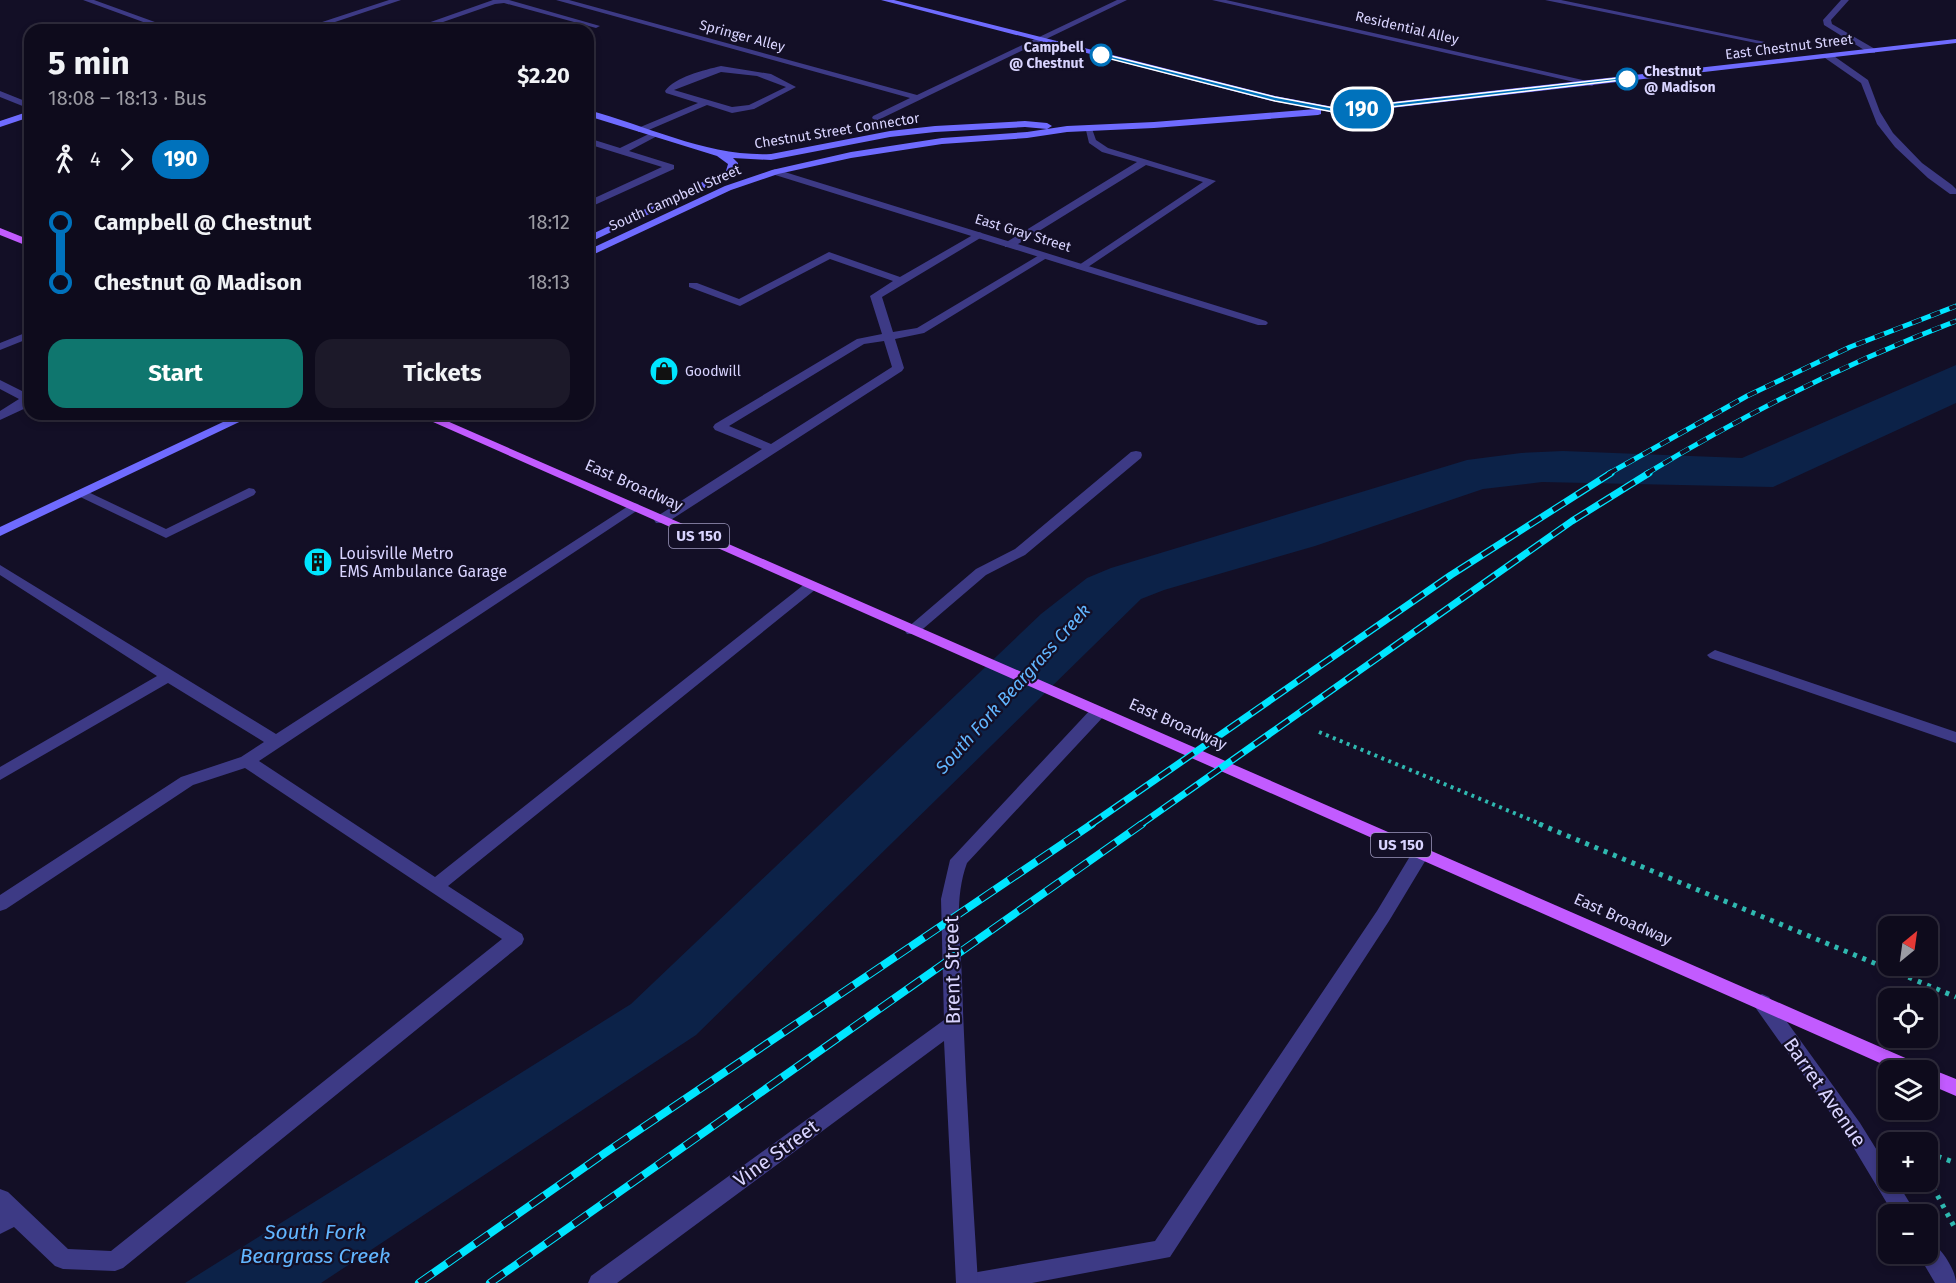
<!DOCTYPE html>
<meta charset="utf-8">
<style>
:root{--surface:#0e0b1c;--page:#1c1929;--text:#f1f3f6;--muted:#9b9ba3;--line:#2e2b3b;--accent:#0f766e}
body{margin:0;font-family:"Fira Sans",sans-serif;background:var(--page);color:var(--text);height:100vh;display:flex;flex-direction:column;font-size:22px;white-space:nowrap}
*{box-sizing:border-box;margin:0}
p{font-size:20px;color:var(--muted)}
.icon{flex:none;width:33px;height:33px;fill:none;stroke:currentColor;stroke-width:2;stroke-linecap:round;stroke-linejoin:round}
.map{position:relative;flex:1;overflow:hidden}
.sheet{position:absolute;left:24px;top:24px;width:570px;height:396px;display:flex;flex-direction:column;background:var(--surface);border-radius:18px;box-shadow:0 3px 9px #0003,0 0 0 2px var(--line)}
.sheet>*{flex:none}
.badge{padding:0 12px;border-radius:20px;font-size:21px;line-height:39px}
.needle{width:39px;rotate:29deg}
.fabs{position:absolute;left:1878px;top:916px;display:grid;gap:12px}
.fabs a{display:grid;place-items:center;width:60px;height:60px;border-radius:12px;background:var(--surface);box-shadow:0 3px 9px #0003,0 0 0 2px var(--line);font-size:30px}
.map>.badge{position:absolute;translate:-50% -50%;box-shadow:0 0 0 3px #fff}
.legs{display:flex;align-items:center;gap:9px;height:66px;padding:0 24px;font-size:20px}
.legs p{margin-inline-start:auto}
.headline{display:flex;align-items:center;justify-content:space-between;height:102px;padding:0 24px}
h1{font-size:33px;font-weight:700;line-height:45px}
.cta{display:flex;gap:12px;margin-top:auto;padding:12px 24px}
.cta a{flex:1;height:69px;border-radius:18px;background:var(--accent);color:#fff;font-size:24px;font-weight:700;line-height:69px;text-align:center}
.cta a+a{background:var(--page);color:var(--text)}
ul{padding:0 24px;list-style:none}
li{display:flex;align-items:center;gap:21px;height:60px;font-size:22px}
li i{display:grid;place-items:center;width:9px;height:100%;margin:0 8px;background:currentColor}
li i::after{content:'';width:15px;height:15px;margin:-8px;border:4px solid;border-radius:50%;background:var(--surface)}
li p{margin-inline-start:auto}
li:first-child i{background:linear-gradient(#0000 50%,currentColor 0)}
li:last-child i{background:linear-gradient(currentColor 50%,#0000 0)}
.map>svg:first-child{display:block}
.water{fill:#0c2248}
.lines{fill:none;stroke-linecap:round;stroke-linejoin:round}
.path-far1{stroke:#2fb8b0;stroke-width:4;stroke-dasharray:3 4.5;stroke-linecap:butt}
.path{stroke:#2fb8b0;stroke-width:5;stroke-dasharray:4 6;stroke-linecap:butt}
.lane{fill:#3d3a85;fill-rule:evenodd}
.street{fill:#3d3a85;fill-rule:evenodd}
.secondary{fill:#6f6bff;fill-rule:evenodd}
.primary{fill:#c25bff;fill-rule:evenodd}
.rail-far2-casing{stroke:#00e5ff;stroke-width:5}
.rail-far1-casing{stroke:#00e5ff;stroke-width:7}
.rail-casing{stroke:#00e5ff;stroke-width:8}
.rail-far2{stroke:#130f26;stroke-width:4;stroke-dasharray:10;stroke-linecap:butt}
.rail-far1{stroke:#130f26;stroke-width:4.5;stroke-dasharray:14;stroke-linecap:butt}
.rail{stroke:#130f26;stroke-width:6;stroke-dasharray:17;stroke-linecap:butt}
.line-1{fill:#0072bc;stroke:#fff;stroke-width:1.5}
.stop-1-dot{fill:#fff;stroke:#0072bc;stroke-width:3}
.labels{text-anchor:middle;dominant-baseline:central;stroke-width:4.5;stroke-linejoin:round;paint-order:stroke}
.far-street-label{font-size:14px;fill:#d9d4ff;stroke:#130f26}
.far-stop-label{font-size:14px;font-weight:bold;fill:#d9d4ff;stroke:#130f26;text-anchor:end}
.far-poi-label{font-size:14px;fill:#d9d4ff;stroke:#130f26;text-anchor:start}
.shield{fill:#130f26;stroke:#9e99be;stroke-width:1.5}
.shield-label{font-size:15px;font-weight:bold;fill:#d9d4ff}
.street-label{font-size:16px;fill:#d9d4ff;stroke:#130f26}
.poi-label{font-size:16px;fill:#d9d4ff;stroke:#130f26;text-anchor:start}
.water-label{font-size:18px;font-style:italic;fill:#62b6ff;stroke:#130f26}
.near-street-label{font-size:20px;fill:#d9d4ff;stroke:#130f26}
.near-water-label{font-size:21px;font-style:italic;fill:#62b6ff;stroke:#130f26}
</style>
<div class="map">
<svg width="1956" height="1283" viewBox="0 0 1956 1283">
<rect width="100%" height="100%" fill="#130f26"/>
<path class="water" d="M 1956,365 L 1956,403 L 1773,487 L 1542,482 L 1483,489 L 1315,546 L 1164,590 L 1141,599 L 696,1035 L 321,1283 L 185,1283 L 631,1004 L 1041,614 L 1087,578 L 1111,568 L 1467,460 L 1521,453 L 1563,451 L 1742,458 Z"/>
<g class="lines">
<path class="path-far1" d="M 1319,732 L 1543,825"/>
<path class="path" d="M 1539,824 L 1956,997
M 1928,1153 L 1956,1163
M 1928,1178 L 1956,1230"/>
<path class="lane" d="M 493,0 L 509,0 L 600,26 L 596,28 L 504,3 L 495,4 L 420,30 L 408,30 Z
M 1212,0 L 1226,0 L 1596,83 L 1592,86 Z
M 1825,54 L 1831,54 L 1868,80 L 1880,112 L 1893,133 L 1922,163 L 1952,185 L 1956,189 L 1956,194 L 1950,194 L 1928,178 L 1895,147 L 1877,124 L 1861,83 L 1825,58 Z
M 721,66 L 771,74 L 796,87 L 754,109 L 732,113 L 707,105 L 644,132 L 638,132 L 638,128 L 698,103 L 666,93 L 665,91 C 675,77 704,70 721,66 ZM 721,72 L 757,76 L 786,87 L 749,105 L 732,107 L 674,90 Z
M 0,91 L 30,103 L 30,109 L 0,97 Z
M 1085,126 L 1091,126 L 1096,140 L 1108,148 L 1216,181 L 1085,269 L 1077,269 L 1076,267 L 1203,182 L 1146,165 L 1013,247 L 1005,247 L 1005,243 L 1137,162 L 1102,152 L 1089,143 Z
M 653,132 L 661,134 L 629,151 L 674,165 L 674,169 L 588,208 L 588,201 L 662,167 L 588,144 L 588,138 L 620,148 Z
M 978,232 L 982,233 L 982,237 L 882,297 L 893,332 L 917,328 L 1041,254 L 1045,253 L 1050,256 L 924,333 L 895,339 L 904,368 L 902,371 L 666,523 L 656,523 L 654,520 L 656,517 L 762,449 L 715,430 L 713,427 L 715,424 L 857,339 L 882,334 L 870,296 L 893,281 L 830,259 L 740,306 L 689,287 L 689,283 L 697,283 L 739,299 L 829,252 L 900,277 ZM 884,341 L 892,367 L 771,444 L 729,426 L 864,344 Z
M 0,380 L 30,395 L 28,407 L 0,420 L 0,411 L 19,399 L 0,389 Z
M 1136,451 L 1141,452 L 1142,455 L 1141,458 L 1025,555 L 986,575 L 917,634 L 907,634 L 905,631 L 907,628 L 976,569 L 1015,549 L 1131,452 Z
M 249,488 L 254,489 L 256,492 L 254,495 L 166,538 L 74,494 L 76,491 L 86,491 L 166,529 Z
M 633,503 L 638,504 L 640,507 L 638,510 L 259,761 L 435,877 L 806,583 L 816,583 L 818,586 L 816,589 L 448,886 L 522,934 L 524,939 L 522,944 L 123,1268 L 115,1271 L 63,1269 L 55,1266 L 14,1227 L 0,1234 L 0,1189 L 8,1192 L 68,1249 L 111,1251 L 502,939 L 245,768 L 193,785 L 6,909 L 0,911 L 0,895 L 181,777 L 241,757 L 264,742 L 168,683 L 0,780 L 0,767 L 157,676 L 0,575 L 0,565 L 276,734 Z
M 1715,650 L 1956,732 L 1956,743 L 1710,658 L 1707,655 Z
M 1421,847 L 1427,848 L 1430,853 L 1389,921 L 1170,1257 L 1032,1283 L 961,1283 L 964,1276 L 972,1273 L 1155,1241 L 1377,911 L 1415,848 Z"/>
<path class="street" d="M 83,0 L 94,0 L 177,30 L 165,30 Z
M 389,0 L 401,0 L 314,29 L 307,27 Z
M 556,0 L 569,0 L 917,95 L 1117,0 L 1127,0 L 876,121 L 872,118 L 873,116 L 910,98 Z
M 1545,0 L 1561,0 L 1765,42 L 1761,44 Z
M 1841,0 L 1849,0 L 1831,20 L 1832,24 L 1875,49 L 1875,53 L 1869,53 L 1824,25 L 1823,20 Z
M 775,169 L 1266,321 L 1268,323 L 1266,325 L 1258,325 L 772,174 L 770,172 Z
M 30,331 L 30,338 L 0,350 L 0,343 Z
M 1098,707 L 1104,708 L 1106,712 L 1104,716 L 967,863 C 953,901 961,942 962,981 C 965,1082 972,1182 978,1283 L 956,1283 L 944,1041 L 617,1283 L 588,1283 L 591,1276 L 944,1020 L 941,899 L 950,860 L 1092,708 Z
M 1762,994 L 1769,997 L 1860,1123 L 1888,1168 L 1888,1182 L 1897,1182 L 1917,1215 L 1894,1215 L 1846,1135 L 1755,1007 L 1752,1002 L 1755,997 Z
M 1928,1241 C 1940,1245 1956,1270 1956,1283 L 1935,1283 L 1918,1254 L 1928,1254 Z"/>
<path class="secondary" d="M 881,0 L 894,0 L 1275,96 L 1339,108 L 1956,39 L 1956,43 L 1339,114 L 1321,110 L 1321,114 L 1318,115 L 1154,128 L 1067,132 L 1027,138 L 942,144 L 851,158 L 778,174 L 731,190 L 588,257 L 588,250 L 725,186 L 772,170 L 851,152 L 942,138 L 1027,132 L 1067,126 L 1154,122 L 1316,109 L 1272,101 Z
M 311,25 L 325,30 L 297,30 L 298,28 Z
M 588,110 C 648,126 708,157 771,154 L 890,131 L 935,126 L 1025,121 L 1047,123 L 1052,126 L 1047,129 L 1025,127 L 935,132 L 890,137 L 771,160 L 733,158 L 738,163 L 738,169 L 732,175 L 588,243 L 588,236 L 726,171 L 728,164 L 717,156 L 588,116 Z
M 30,111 L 30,117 L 0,127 L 0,121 Z
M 240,414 L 256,414 L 0,536 L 0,527 Z"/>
<path class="primary" d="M 0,228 L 30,240 L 30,247 L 0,235 Z
M 415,414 L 431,414 L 1926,1067 L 1956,1079 L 1956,1096 L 1928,1084 L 1928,1071 L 1898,1071 Z"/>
<g class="rail-far2-casing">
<path id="rail-far2" d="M 1608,474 L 1747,396 L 1850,347 L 1956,306
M 1646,474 C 1745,414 1848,362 1956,321"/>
</g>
<g class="rail-far1-casing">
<path id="rail-far1" d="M 1090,825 L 1451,575 L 1611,473
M 1140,825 L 1572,521 L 1649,473"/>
</g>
<g class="rail-casing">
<path id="rail" d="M 419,1283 L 605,1153 L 1092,824
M 490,1283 L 1142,824"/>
</g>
<use href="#rail-far2" class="rail-far2"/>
<use href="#rail-far1" class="rail-far1"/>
<use href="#rail" class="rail"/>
</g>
<path class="line-1" d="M 1099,53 L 1275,97 L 1339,109 L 1627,77 L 1630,79 L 1339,113 L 1275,101 L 1099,56 Z"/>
<defs>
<g id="shop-disc" transform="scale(1.5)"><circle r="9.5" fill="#00e5ff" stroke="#130f26"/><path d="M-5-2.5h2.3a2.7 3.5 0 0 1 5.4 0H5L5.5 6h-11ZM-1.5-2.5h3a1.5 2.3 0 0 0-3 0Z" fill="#111"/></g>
<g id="building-disc" transform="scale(1.5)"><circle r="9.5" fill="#00e5ff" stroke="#130f26"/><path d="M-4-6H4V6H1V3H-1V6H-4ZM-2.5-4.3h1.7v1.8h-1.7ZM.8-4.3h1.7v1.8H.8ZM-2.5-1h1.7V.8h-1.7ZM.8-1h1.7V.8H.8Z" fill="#111"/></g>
</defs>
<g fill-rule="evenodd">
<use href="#shop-disc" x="664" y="371"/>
<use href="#building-disc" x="318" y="562"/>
</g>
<g class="stop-1-dot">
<circle cx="1101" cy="55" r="10"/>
<circle cx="1627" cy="79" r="10"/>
</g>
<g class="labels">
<g class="far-street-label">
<text transform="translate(1407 28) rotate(13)">Residential Alley</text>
<text transform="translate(742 36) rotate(15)">Springer Alley</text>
<text transform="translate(1789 47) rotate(-7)">East Chestnut Street</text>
<text transform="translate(837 131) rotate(-9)">Chestnut Street Connector</text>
<text transform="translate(675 198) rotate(-24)">South Campbell Street</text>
<text transform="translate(1023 233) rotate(17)">East Gray Street</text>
</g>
<g class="far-stop-label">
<text x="1084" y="47">Campbell<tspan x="1084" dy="16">@ Chestnut</tspan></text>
<text x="1644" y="71" text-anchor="start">Chestnut<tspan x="1644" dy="16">@ Madison</tspan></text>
</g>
<g class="far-poi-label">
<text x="685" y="371">Goodwill</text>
</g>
<g class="shield">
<rect x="669" y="524" width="60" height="24" rx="4.5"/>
<rect x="1371" y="833" width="60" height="24" rx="4.5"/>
</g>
<g class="shield-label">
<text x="699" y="536">US 150</text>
<text x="1401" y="845">US 150</text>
</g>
<g class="street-label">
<text transform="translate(634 485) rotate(24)">East Broadway</text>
<text transform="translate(1178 724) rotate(24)">East Broadway</text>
<text transform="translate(1623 919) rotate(24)">East Broadway</text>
</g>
<g class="poi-label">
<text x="339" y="553">Louisville Metro<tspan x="339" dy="18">EMS Ambulance Garage</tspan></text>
</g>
<g class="water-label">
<text transform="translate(1013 689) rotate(-48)">South Fork Beargrass Creek</text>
</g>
<g class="near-street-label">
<text transform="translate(952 970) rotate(-91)">Brent Street</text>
<text transform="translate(1825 1092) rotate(55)">Barret Avenue</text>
<text transform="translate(776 1153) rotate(-36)">Vine Street</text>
</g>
<g class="near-water-label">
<text x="315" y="1232">South Fork<tspan x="315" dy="24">Beargrass Creek</tspan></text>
</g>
</g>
</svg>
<div class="fabs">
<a><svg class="needle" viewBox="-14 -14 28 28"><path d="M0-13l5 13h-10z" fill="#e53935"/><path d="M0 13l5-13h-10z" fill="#9b9ba3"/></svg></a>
<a><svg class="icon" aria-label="locate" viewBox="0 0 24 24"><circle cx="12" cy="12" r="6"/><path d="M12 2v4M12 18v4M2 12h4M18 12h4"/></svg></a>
<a><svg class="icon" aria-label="layers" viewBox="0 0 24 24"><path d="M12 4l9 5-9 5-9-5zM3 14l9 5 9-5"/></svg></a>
<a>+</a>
<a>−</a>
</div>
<b class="badge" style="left:1362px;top:109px;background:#0072bc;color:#fff">190</b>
<section class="sheet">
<div class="headline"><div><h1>5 min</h1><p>18:08 – 18:13 · Bus</p></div><b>$2.20</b></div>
<div class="legs"><svg class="icon" aria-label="walk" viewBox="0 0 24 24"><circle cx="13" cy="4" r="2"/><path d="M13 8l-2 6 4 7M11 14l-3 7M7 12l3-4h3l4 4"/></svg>4<svg class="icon" aria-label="forward" viewBox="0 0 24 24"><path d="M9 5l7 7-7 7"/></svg><b class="badge" style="background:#0072bc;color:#fff">190</b></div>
<ul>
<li><i style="color:#0072bc"></i><b>Campbell @ Chestnut</b><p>18:12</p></li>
<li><i style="color:#0072bc"></i><b>Chestnut @ Madison</b><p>18:13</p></li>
</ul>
<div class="cta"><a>Start</a><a>Tickets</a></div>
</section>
</div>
